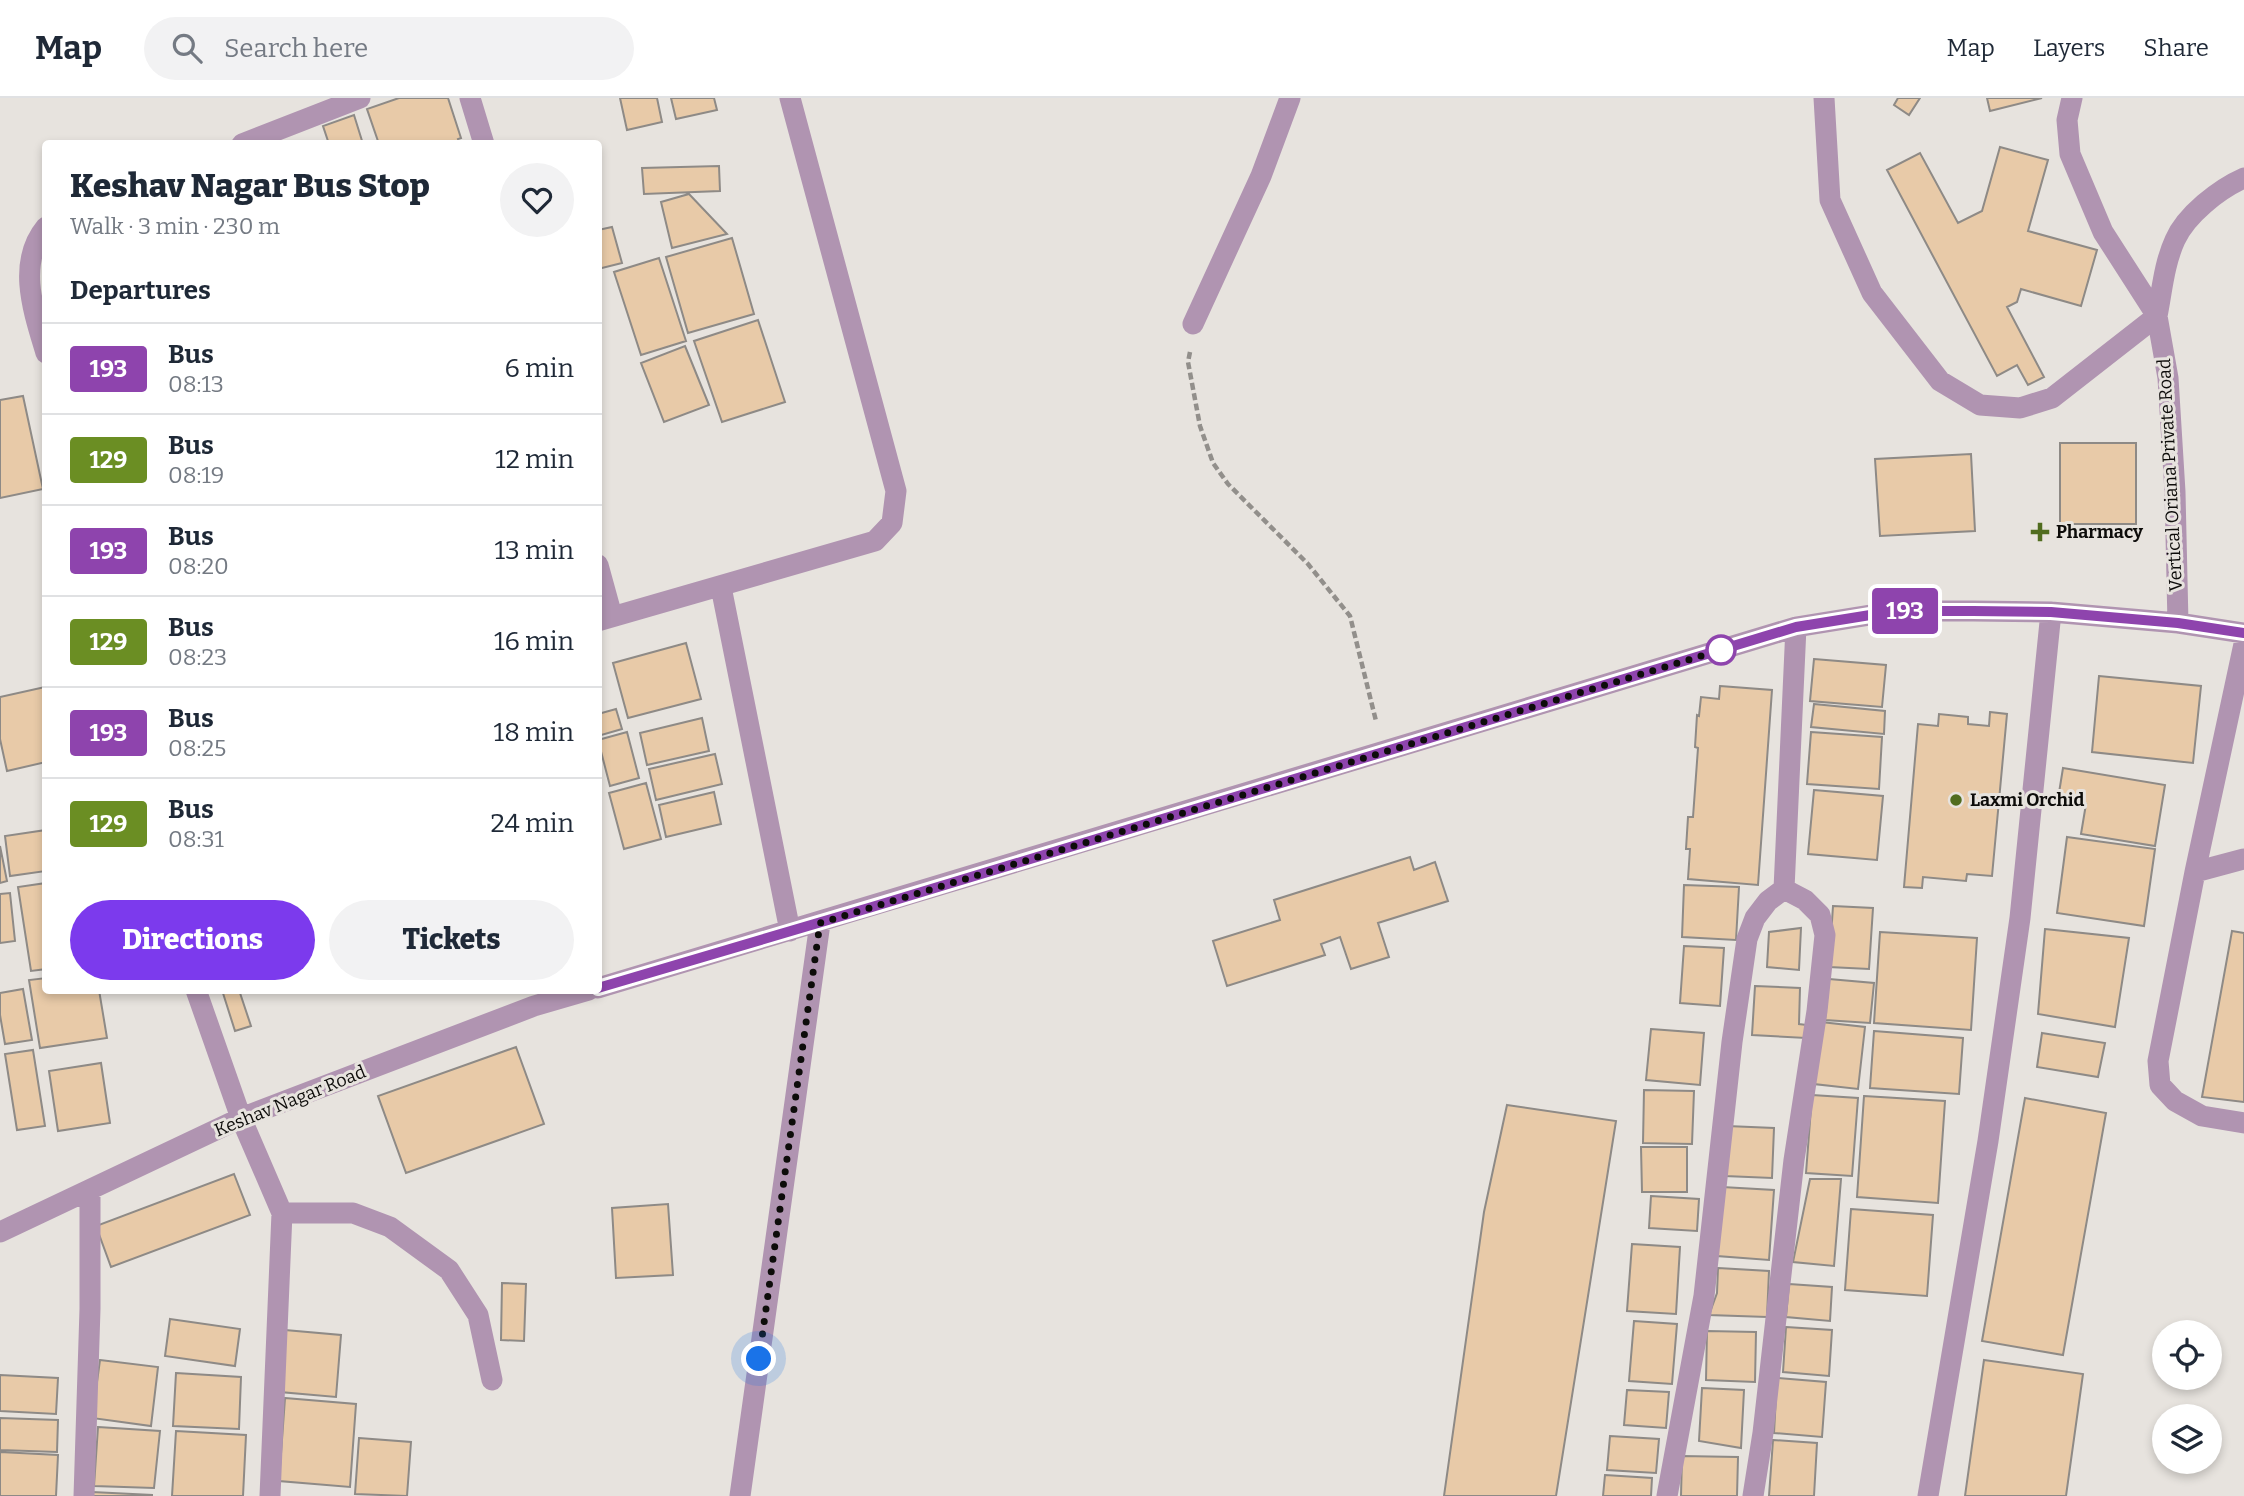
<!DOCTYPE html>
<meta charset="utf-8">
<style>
:root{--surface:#fff;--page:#f2f2f3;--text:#1f2937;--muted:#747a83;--line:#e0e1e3;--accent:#7c3aed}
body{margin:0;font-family:Bitter,serif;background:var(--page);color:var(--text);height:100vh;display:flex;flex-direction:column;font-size:26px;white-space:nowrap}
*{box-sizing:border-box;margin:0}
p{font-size:23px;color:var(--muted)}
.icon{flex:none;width:38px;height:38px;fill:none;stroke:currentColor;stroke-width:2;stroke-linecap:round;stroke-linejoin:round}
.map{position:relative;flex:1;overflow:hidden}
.sheet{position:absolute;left:42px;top:42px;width:560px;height:854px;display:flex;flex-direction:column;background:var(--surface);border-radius:7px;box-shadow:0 4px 10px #0003}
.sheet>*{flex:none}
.badge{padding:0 14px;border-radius:5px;font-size:24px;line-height:46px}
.fabs{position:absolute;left:2152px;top:1222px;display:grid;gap:14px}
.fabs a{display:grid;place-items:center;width:70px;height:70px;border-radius:50%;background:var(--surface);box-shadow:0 4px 10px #0003;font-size:35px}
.you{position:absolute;width:35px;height:35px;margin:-18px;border:5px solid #fff;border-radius:50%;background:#1a73e8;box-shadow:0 0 0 10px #1a73e833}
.map>.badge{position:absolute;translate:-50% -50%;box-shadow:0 0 0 4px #fff}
h2{padding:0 28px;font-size:26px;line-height:63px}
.round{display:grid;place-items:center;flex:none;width:74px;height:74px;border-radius:37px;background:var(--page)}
.summary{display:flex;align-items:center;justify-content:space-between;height:119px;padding:0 28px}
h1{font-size:33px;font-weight:800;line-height:52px}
.cta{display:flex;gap:14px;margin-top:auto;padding:14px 28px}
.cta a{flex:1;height:80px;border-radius:42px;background:var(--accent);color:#fff;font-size:28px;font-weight:800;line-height:80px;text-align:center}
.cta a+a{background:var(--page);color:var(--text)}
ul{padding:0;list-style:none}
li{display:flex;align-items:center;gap:21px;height:91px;padding:0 28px;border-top:2px solid var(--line)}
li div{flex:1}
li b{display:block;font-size:26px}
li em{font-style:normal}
li .badge{min-width:77px;font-weight:700;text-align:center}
header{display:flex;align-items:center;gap:42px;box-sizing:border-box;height:98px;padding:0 35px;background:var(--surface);border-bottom:2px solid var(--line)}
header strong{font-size:33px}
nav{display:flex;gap:38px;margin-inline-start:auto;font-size:24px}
.search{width:490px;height:63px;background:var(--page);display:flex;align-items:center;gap:18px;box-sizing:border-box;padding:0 24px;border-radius:38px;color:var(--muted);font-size:26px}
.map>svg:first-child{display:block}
.building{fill:#e8caa8;stroke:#8e8a86;stroke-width:2}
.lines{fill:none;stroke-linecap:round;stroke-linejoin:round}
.path{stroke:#928f8b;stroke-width:4.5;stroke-dasharray:7 3.5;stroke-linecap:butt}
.minor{stroke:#b094b1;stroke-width:21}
.line-casing{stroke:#fff;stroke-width:16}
.line{stroke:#8e44ad;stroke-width:10}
.walk{stroke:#0d0c0a;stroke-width:7;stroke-dasharray:0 12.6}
.poi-dot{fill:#506c1f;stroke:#e7e3de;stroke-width:2.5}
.stop-dot{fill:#fff;stroke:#8e44ad;stroke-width:3.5}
.labels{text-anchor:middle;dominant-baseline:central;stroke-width:6;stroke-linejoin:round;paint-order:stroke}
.street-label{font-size:18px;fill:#0d0c0a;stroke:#e7e3de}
.poi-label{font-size:18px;font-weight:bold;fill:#0d0c0a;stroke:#e7e3de;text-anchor:start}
</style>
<header>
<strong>Map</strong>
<div class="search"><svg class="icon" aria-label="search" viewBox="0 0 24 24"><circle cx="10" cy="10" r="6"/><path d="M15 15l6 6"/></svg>Search here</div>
<nav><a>Map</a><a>Layers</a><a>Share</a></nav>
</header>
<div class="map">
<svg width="2244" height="1398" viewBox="0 0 2244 1398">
<rect width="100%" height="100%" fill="#e7e3de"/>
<path class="building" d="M 399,0 L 448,0 L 461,40 L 458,41 L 460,46 L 379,46 L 367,11 Z
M 620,0 L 657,0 L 662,24 L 627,32 Z
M 671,0 L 714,0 L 717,12 L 676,21 Z
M 1898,0 L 1920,0 L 1909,17 L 1894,7 Z
M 1987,0 L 2042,0 L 1990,13 Z
M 354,17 L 363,46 L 329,46 L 323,28 Z
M 2000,49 L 2048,62 L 2028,133 L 2097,152 L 2081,208 L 2021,191 L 2017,204 L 2007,209 L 2044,279 L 2028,287 L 2017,267 L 1997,278 L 1887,72 L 1920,55 L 1958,125 L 1982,113 Z
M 719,68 L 720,93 L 644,96 L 642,70 Z
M 689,96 L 727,136 L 672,150 L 661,104 Z
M 612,129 L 622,165 L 598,171 L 598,132 Z
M 732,140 L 754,216 L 688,235 L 666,159 Z
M 659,160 L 686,243 L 641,257 L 614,174 Z
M 758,222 L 785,304 L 722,324 L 694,243 Z
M 685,248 L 709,307 L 664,324 L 641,265 Z
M 23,298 L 43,391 L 0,400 L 0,302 Z
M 2060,345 L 2136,345 L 2136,426 L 2060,426 Z
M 1971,356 L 1975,433 L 1880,438 L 1875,361 Z
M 686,545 L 701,601 L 628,620 L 613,565 Z
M 1814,561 L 1886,567 L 1882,609 L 1810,603 Z
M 2099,578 L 2201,588 L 2193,665 L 2092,654 Z
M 1720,588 L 1772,592 L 1758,787 L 1688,781 L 1690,751 L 1686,751 L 1688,719 L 1693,719 L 1698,650 L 1695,649 L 1697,617 L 1699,618 L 1701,599 L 1719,601 Z
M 45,589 L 46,664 L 7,673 L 0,641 L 0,599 Z
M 1814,606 L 1885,613 L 1884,636 L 1811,629 Z
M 616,611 L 622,631 L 598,638 L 598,616 Z
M 1990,614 L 2007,616 L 1992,778 L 1967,776 L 1966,783 L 1923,779 L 1922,790 L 1904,789 L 1918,626 L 1938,628 L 1939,616 L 1968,619 L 1968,626 L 1989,628 Z
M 702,620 L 709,653 L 647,667 L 640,635 Z
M 627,634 L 639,680 L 610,688 L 598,642 Z
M 1811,634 L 1882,639 L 1879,691 L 1807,686 Z
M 715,656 L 722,686 L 656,702 L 649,671 Z
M 2063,670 L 2165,687 L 2155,748 L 2081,736 L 2086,706 L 2058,701 Z
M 646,685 L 661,741 L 624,751 L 609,695 Z
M 1814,692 L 1883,698 L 1877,762 L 1808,756 Z
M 714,694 L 721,726 L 666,739 L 659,707 Z
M 46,732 L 46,773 L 10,778 L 5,738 Z
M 2067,739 L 2155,751 L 2144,828 L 2057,815 Z
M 0,748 L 7,783 L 0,785 Z
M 1410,759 L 1414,772 L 1435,764 L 1448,803 L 1378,825 L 1389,859 L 1351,871 L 1340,839 L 1321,846 L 1325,857 L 1227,888 L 1213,843 L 1280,822 L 1274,802 Z
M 46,785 L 46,871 L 31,873 L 18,789 Z
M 1684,787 L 1739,789 L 1736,842 L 1682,839 Z
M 10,795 L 15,843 L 0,845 L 0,796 Z
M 1833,808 L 1873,810 L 1869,871 L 1829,869 Z
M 1801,830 L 1799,872 L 1767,869 L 1769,834 Z
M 2045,831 L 2129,840 L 2115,929 L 2038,916 Z
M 2232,833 L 2244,835 L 2244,1004 L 2202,999 Z
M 1880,834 L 1977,840 L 1971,932 L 1874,925 Z
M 1684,848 L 1724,850 L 1720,908 L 1680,905 Z
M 46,880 L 46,892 L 99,892 L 107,940 L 40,950 L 29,882 Z
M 1829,881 L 1874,885 L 1870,925 L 1825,922 Z
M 1755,888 L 1800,890 L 1799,926 L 1807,927 L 1806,940 L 1752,937 Z
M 23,891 L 32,942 L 5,946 L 0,917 L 0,895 Z
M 222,892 L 239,892 L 251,928 L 235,933 Z
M 1821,924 L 1865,929 L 1858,991 L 1814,986 Z
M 1651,931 L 1704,935 L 1700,987 L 1646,982 Z
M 1874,933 L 1963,940 L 1959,996 L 1870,990 Z
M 2042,935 L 2105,945 L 2098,979 L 2037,969 Z
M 516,949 L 544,1026 L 406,1075 L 378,998 Z
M 33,952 L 45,1028 L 17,1032 L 5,956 Z
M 101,965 L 110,1025 L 58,1033 L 49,973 Z
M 1644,992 L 1694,993 L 1692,1046 L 1643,1045 Z
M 1812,997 L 1858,1000 L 1852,1078 L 1806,1075 Z
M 1864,998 L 1945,1003 L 1938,1105 L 1857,1099 Z
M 2025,1000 L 2106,1015 L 2063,1257 L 1982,1243 Z
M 1507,1007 L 1616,1023 L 1556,1398 L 1444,1398 L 1484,1114 Z
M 1727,1028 L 1774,1030 L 1772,1080 L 1725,1078 Z
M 1641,1049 L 1687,1049 L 1687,1094 L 1642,1094 Z
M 234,1076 L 250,1117 L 111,1169 L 96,1128 Z
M 1810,1081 L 1841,1081 L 1834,1168 L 1793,1164 Z
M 1722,1089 L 1774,1092 L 1769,1162 L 1717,1158 Z
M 1651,1098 L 1699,1101 L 1697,1133 L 1649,1130 Z
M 668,1106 L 673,1177 L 616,1180 L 612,1110 Z
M 1851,1111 L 1933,1117 L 1927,1198 L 1845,1192 Z
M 1632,1146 L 1680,1149 L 1676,1216 L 1627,1213 Z
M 1718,1170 L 1769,1173 L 1767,1219 L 1709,1217 L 1717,1195 Z
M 502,1185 L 526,1186 L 524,1243 L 501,1242 Z
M 1789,1186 L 1832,1189 L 1830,1223 L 1786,1219 Z
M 170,1221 L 240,1231 L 235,1268 L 165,1258 Z
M 1634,1223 L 1677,1226 L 1672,1286 L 1629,1283 Z
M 1786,1229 L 1832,1232 L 1829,1278 L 1783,1274 Z
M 285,1232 L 341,1237 L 336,1299 L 280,1294 Z
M 1707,1233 L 1756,1234 L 1755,1284 L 1706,1282 Z
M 100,1262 L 158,1269 L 151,1328 L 92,1320 Z
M 1984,1262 L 2083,1276 L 2066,1398 L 1965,1398 Z
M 176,1275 L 241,1279 L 239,1331 L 173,1328 Z
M 0,1277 L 58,1280 L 56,1316 L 0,1313 Z
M 1777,1280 L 1826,1284 L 1822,1339 L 1774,1335 Z
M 1702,1290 L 1744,1292 L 1741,1350 L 1699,1343 Z
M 1627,1292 L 1669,1294 L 1666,1330 L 1624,1327 Z
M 285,1300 L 356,1306 L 350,1389 L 279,1383 Z
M 0,1320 L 58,1322 L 57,1354 L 0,1352 Z
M 98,1329 L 160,1333 L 154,1390 L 94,1388 Z
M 176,1333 L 246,1337 L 243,1398 L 172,1398 Z
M 1610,1338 L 1659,1341 L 1656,1375 L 1607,1372 Z
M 359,1340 L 411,1344 L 407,1398 L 355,1396 Z
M 1773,1342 L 1817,1345 L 1814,1398 L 1769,1398 Z
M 0,1354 L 58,1357 L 56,1398 L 0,1398 Z
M 1682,1358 L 1738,1359 L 1737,1398 L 1681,1398 Z
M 1605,1377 L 1652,1380 L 1651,1398 L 1603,1398 Z
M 92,1394 L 152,1397 L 152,1398 L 91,1398 Z"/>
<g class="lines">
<path class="path" d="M 1190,254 L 1188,264 L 1200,328 L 1213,365 L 1228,386 L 1308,466 L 1350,518 L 1376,623"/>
<path class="minor" d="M 470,0 L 484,46
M 1824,0 L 1830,102 L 1872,195 L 1940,283 L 1980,307 L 2020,310 L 2052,300 L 2157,218 C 2162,193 2164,166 2175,142 C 2186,117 2219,91 2244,80
M 2072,0 L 2067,22 L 2070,56 L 2103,134 L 2157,218 L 2168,280 L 2175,394 L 2178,525
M 242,46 L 360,0
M 46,129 C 16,165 34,215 46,255
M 1193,226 L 1261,78 L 1290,0
M 598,467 L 612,518
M 721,489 L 790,833
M 598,523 L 875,443 L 892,425 L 896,393 L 790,0
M 2244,546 L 2195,774 L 2158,963 L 2160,987 L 2175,1003 L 2202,1018 L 2244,1025
M 2195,774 L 2244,761
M 598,890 L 1796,529 L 1895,513 L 1973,513 L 2051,514 L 2178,525 L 2244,535
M 196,892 L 241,1020 L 282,1115 L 270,1398
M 282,1115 L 353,1115 L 390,1129 L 449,1172 L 478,1217 L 492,1282
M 0,1134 L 241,1020 L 534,908 L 589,892
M 84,1398 L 90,1211 L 90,1092
M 740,1398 L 820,825
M 1667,1398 L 1704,1198 L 1732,944 L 1747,841 L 1755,820 L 1768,803 L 1784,791 L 1796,529
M 1753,1398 L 1763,1335 L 1794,1062 L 1817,913 L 1825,837 L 1820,817 L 1805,802 L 1784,791
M 1928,1398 L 1988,1043 L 2020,820 L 2051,514"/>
</g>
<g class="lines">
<g class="line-casing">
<path id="line" d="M 598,890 L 872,809 L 1796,529 L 1895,513 L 1973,513 L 2051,514 L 2178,525 L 2244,535"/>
</g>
<use href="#line" class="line"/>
<path class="walk" d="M 759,1261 L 820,825 L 1721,552"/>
</g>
<g class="poi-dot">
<path d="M2036.5 423.5h7v7h7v7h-7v7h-7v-7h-7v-7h7z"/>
<circle cx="1956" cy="702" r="7"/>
</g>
<circle class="stop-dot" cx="1721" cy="552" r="14"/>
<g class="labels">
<g class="street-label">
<text transform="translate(2170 377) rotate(-93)">Vertical Oriana Private Road</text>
<text transform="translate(290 1003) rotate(-22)">Keshav Nagar Road</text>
</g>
<g class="poi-label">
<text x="2056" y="434">Pharmacy</text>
<text x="1970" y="702">Laxmi Orchid</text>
</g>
</g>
</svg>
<div class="fabs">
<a><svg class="icon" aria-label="locate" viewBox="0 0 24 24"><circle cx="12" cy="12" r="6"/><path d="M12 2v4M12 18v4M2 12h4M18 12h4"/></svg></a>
<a><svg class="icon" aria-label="layers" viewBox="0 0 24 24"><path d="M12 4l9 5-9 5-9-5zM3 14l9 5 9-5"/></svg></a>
</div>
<div class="you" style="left:759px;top:1261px"></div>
<b class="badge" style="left:1905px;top:513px;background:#8e44ad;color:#fff">193</b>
<section class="sheet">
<div class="summary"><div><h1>Keshav Nagar Bus Stop</h1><p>Walk · 3 min · 230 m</p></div><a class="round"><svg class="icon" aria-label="heart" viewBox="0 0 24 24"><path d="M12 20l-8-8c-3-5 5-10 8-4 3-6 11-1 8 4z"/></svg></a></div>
<h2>Departures</h2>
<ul>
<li><span class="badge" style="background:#8e44ad;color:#fff">193</span><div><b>Bus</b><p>08:13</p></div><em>6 min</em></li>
<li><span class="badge" style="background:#6b8e23;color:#fff">129</span><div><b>Bus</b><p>08:19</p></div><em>12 min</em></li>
<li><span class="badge" style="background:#8e44ad;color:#fff">193</span><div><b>Bus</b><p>08:20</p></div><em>13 min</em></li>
<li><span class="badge" style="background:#6b8e23;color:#fff">129</span><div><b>Bus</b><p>08:23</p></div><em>16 min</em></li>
<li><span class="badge" style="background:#8e44ad;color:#fff">193</span><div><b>Bus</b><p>08:25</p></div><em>18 min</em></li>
<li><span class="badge" style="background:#6b8e23;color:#fff">129</span><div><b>Bus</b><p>08:31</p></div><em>24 min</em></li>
</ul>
<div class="cta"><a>Directions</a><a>Tickets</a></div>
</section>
</div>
